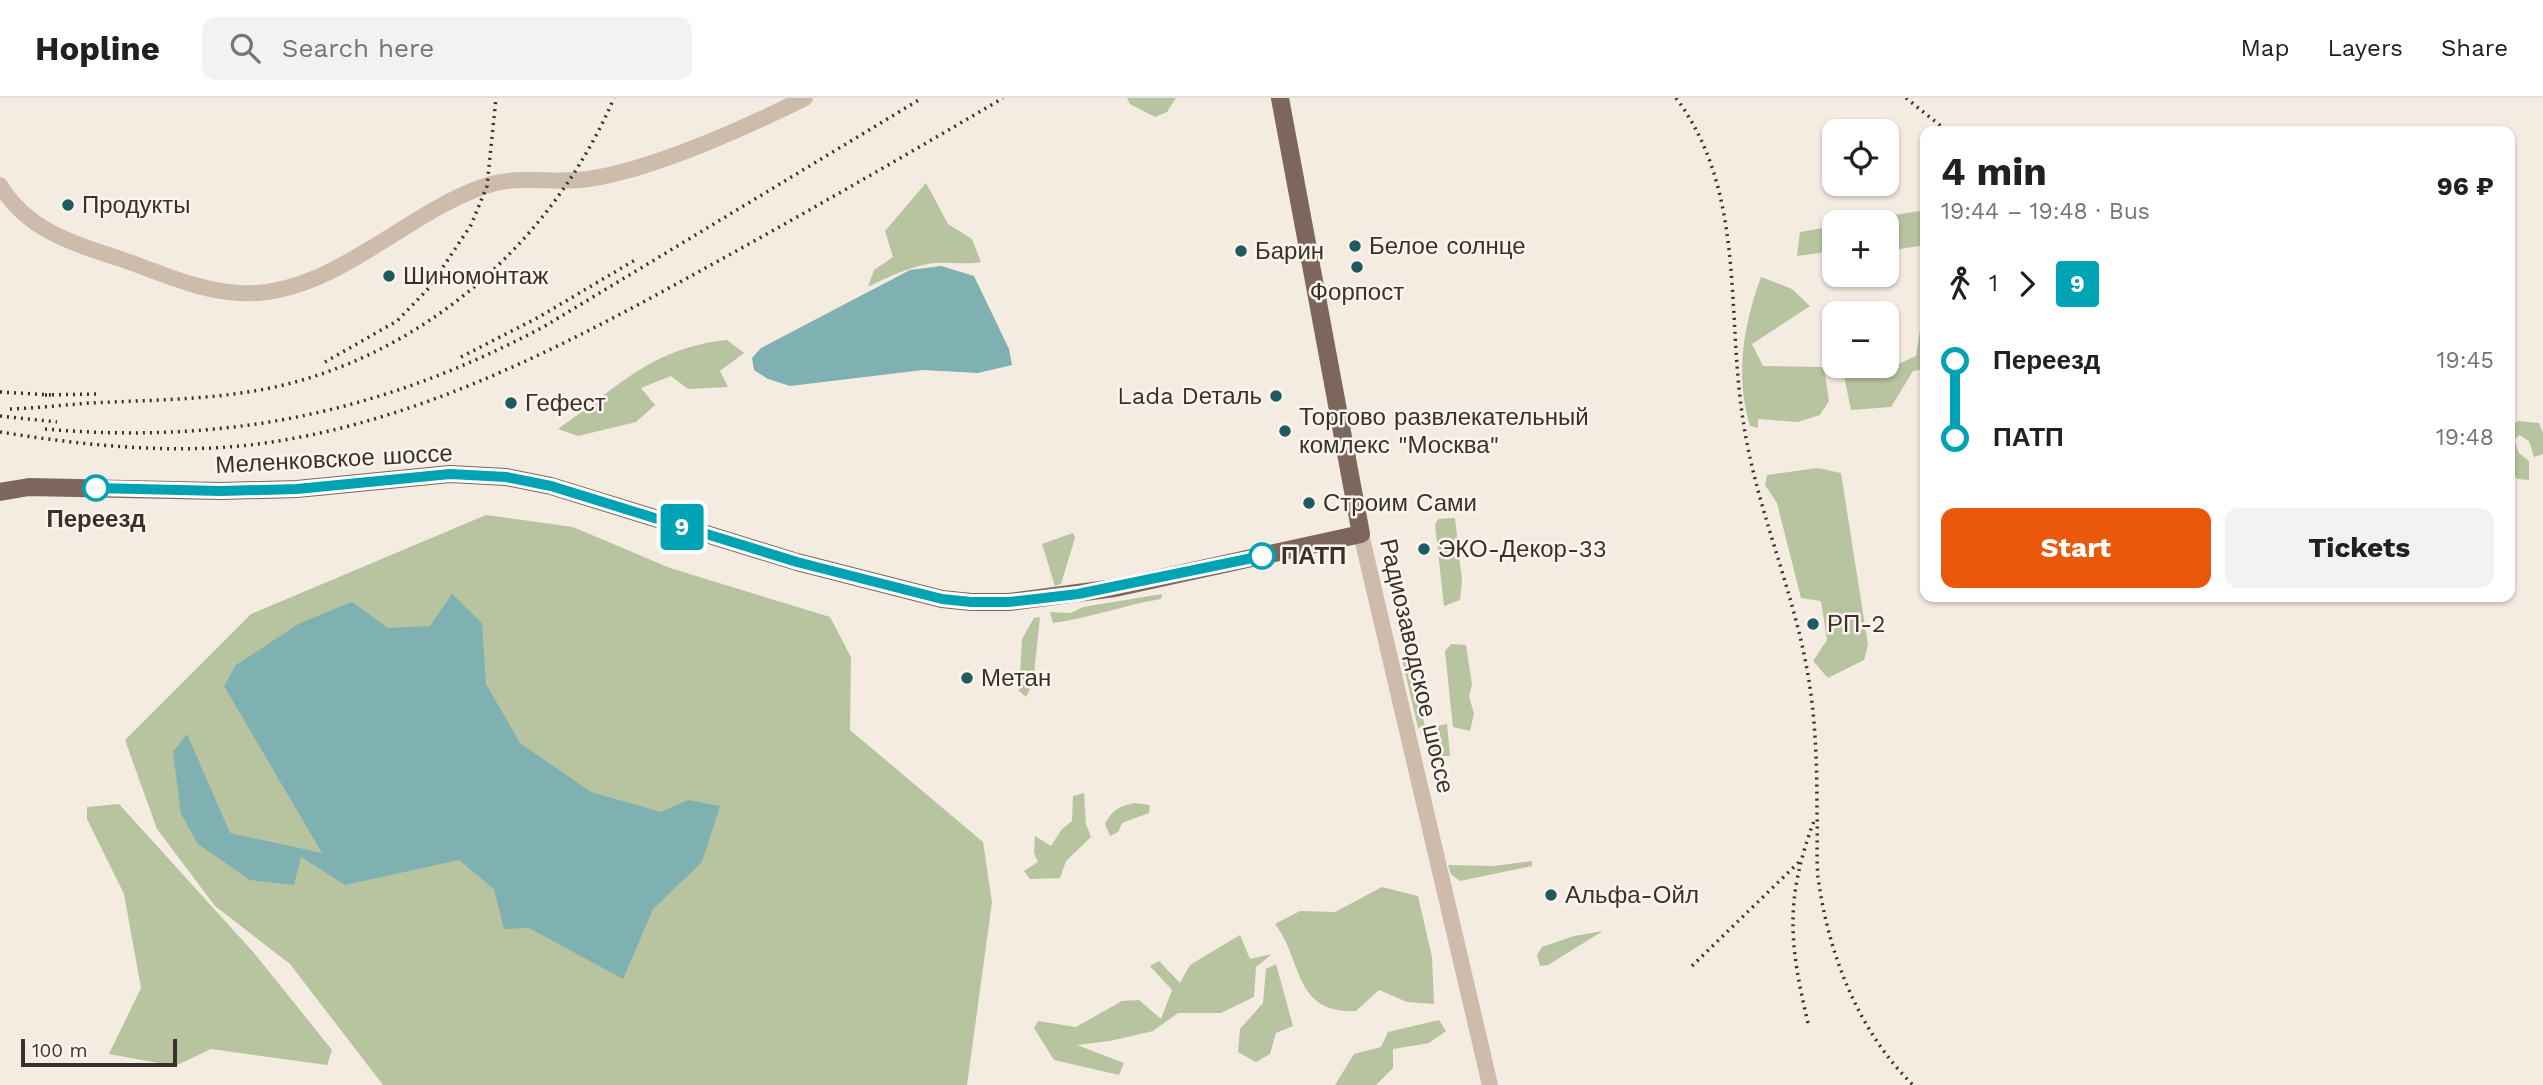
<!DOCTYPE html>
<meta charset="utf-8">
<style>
:root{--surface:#fff;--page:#f2f2f2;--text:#202124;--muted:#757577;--line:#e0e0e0;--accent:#ea580c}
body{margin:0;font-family:"Work Sans",sans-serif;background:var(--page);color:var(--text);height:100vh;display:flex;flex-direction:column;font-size:26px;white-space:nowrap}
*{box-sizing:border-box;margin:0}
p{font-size:23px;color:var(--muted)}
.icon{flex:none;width:38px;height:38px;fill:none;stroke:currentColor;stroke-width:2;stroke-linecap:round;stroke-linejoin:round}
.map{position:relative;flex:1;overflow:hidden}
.side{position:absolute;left:1920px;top:28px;width:595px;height:476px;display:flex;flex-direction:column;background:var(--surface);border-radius:14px;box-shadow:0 2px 5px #0004}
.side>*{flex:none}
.badge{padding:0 14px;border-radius:5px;font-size:24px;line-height:46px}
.controls{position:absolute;left:1822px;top:21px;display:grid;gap:14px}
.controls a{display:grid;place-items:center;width:77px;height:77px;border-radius:14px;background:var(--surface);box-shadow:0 2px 5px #0004;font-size:35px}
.scale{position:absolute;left:21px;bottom:18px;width:156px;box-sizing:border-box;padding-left:7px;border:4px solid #3b302b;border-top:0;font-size:19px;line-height:24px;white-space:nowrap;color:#3b302b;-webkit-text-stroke:5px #fbf5ee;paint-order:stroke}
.map>.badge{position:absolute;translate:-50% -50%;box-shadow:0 0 0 4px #fff}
.legs{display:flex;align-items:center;gap:10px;height:77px;padding:0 21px;font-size:23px}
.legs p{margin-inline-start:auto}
.summary{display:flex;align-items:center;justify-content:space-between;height:119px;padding:0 21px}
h1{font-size:38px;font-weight:700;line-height:52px}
.action{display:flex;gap:14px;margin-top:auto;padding:14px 21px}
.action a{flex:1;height:80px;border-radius:14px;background:var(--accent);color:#fff;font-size:28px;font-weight:700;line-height:80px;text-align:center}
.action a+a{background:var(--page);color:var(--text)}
ul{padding:0 21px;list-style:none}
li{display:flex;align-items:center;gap:24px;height:77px;font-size:26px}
li i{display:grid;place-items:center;width:10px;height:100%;margin:0 9px;background:currentColor}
li i::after{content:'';width:18px;height:18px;margin:-9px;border:5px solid;border-radius:50%;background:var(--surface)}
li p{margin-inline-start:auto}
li:first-child i{background:linear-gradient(#0000 50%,currentColor 0)}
li:last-child i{background:linear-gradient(currentColor 50%,#0000 0)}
header{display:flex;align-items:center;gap:42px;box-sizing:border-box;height:98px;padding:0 35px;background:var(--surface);border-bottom:2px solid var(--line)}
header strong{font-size:33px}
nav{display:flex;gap:38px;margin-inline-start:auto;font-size:24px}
.search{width:490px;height:63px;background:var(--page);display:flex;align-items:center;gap:18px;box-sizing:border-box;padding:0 24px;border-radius:14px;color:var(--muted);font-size:26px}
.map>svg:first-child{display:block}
.green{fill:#b8c4a0}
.water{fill:#7fb0b2}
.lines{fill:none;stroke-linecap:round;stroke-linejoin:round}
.minor{stroke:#cdbbac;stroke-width:16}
.major{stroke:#7d675c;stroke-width:18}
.rail{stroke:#3b302b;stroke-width:3.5;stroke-dasharray:2 5;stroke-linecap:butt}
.line-1-casing{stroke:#fff;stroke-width:16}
.line-1{stroke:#00a3b4;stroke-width:10}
.poi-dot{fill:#1f5a5e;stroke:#fbf5ee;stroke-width:2.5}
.stop-1-dot{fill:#fff;stroke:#00a3b4;stroke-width:3.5}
.labels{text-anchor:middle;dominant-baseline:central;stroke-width:5;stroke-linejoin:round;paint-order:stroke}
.poi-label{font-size:24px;fill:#3b302b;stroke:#fbf5ee;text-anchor:start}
.street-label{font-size:24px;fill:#3b302b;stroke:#fbf5ee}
.stop-label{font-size:24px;font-weight:bold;fill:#3b302b;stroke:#fbf5ee}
</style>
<header>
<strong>Hopline</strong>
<div class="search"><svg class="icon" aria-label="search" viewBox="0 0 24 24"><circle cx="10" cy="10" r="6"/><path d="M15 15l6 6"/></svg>Search here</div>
<nav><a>Map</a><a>Layers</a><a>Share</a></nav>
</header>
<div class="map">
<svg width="2543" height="987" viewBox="0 0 2543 987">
<rect width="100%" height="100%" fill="#f4ebe1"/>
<path class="green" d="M 1127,0 L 1176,0 L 1167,14 L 1155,19 L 1130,6 Z
M 926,85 L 948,126 L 972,141 L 981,164 C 966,167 952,164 936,165 C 916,166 885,180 868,189 L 874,172 L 893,159 L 885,133 Z
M 1919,113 L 1925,124 L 1925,147 L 1887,153 L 1886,124 L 1880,124 L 1888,118 Z
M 1834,128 L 1834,153 L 1797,158 L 1800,134 Z
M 1761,179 L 1792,191 L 1810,208 L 1752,246 L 1763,268 L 1824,269 L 1829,303 L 1820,317 L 1798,324 L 1758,321 L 1758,330 L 1750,328 C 1735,278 1743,228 1761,179 Z
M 1925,219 L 1925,271 L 1913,273 L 1891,309 L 1851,312 L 1842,268 L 1853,268 L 1857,280 L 1874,277 L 1916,258 L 1920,232 Z
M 727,242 L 744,255 L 720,273 L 728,289 L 688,291 L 671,278 L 641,290 L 655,307 L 636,324 L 578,338 L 558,331 C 618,290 650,250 727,242 Z
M 2518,323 L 2539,325 L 2543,335 L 2543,356 L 2534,359 L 2529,343 L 2519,337 L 2514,342 L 2519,355 L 2529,363 L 2529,382 L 2517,381 L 2510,370 L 2510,328 Z
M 1817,370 L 1841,375 L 1868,547 L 1864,562 L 1828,580 L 1813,563 L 1827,542 L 1821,503 L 1801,500 L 1777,405 L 1765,387 L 1767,377 Z
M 486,417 L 573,429 L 670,470 L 830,519 L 851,559 L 850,632 L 983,744 L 992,804 L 967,987 L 383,987 L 290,866 L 215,808 L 157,731 L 125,642 L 251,516 Z
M 1455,420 L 1462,483 L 1460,502 L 1444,508 L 1435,427 L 1438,421 Z
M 1073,435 L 1075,440 L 1061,486 L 1055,488 L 1042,446 Z
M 1162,496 L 1161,501 C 1124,507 1090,520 1053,525 L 1050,514 L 1071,515 L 1083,509 Z
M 1040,519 L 1033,585 L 1026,599 L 1019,593 L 1022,541 L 1034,520 Z
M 1451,546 L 1466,547 L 1472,587 L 1469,598 L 1474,616 L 1470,633 L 1453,629 L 1445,553 Z
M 1410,557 L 1425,629 L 1418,630 L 1402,561 Z
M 1447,626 L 1450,658 L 1433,658 L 1428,630 Z
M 1084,695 L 1086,726 L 1091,739 L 1066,763 L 1060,780 L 1030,781 L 1024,773 L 1038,764 L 1034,755 L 1035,738 L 1051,748 L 1062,731 L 1072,723 L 1073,698 Z
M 1135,705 L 1150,707 L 1149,715 L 1122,725 L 1118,734 L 1110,738 L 1105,726 C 1113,711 1120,708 1135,705 Z
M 119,706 L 254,855 L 332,952 L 327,967 L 211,951 L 175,968 L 109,956 L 141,890 L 124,796 L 87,721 L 87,709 Z
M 1532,763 L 1532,768 L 1460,783 L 1451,776 L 1448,767 L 1494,768 Z
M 1382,789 L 1418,798 L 1432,859 L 1434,906 L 1407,904 L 1379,892 L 1356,913 C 1293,916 1303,862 1275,826 L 1300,813 L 1335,814 Z
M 1603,833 L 1548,867 L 1540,868 L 1537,857 L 1542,849 L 1574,838 Z
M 1240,837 L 1250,861 L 1272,856 L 1256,869 L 1254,899 L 1221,915 L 1178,915 L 1153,933 L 1110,943 L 1077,947 L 1124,965 L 1119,977 L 1054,962 L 1034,930 L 1038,923 L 1076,929 L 1122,903 L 1139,902 L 1161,921 L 1172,892 L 1150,868 L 1159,863 L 1180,885 L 1190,867 Z
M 1276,866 L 1293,928 L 1276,935 L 1270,956 L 1256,964 L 1238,954 L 1240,931 L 1263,905 L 1266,871 Z
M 1439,922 L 1446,933 L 1429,945 L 1393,951 L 1393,970 L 1376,987 L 1335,987 L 1354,956 L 1381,949 L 1388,934 Z"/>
<path class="water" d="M 941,168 L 974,178 L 1009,251 L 1012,267 L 978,275 L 923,272 L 790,288 L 768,281 L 754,272 L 752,260 L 761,250 L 910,172 Z
M 452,496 L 482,525 L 486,586 L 520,645 L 591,694 L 661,714 L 688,702 L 720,708 L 702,764 L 653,811 L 623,881 L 529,830 L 504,831 L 494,791 L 459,762 L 345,787 L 301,759 L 294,787 L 250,782 L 198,746 L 181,716 L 173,654 L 187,636 L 230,735 L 322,755 L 224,588 L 236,567 L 300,525 L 352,504 L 388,530 L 430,528 Z"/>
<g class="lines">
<path class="minor" d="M 0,87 C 26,131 71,145 118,160 C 156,173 198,193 239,195 C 330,201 406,113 488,87 C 521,77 555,86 588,81 C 652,72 747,29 805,0
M 1361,436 L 1490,987"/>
<path class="major" d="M 0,394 L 29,389 L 221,393 L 297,391 L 450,376 L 506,379 L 551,388 L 797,464 L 942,501 L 971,504 L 1009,504 L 1115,490 L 1361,436 L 1280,0"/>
<path class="rail" d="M 1676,0 C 1746,93 1726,213 1743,322 C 1756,411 1795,494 1809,583 C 1816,627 1817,672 1817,715 C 1818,736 1816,758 1818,779 C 1828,855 1858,933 1913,987
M 1906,0 L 1947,33
M 461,259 L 539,219 L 635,162
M 325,264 L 397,223 L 429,190 L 471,127 L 487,88 L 496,0
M 0,294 L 52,297
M 45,297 L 98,296
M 10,311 C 37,310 63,307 90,305 C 152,302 214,302 275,289 C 427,255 553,142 614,0
M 0,318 L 57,324
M 45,331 C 227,347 384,314 545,228 L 922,0
M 0,334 C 88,348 183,358 272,344 C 424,321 566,247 700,173 C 802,117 903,59 1003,0
M 1692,868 L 1799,764
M 1808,925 C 1789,845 1785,801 1814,723"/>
</g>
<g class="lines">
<g class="line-1-casing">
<path id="line-1" d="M 96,390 L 221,393 L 297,391 L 450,376 L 506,379 L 551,388 L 797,464 L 942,501 L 971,504 L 1009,504 L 1078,496 L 1262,458"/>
</g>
<use href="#line-1" class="line-1"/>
</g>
<g class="poi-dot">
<circle cx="68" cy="107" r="7"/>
<circle cx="1355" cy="148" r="7"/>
<circle cx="1241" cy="153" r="7"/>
<circle cx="1357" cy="169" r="7"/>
<circle cx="389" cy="178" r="7"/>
<circle cx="1276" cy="298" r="7"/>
<circle cx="511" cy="305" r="7"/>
<circle cx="1285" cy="333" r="7"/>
<circle cx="1309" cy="405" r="7"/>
<circle cx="1424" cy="451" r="7"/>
<circle cx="1813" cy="526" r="7"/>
<circle cx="967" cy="580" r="7"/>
<circle cx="1551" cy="797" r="7"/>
</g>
<g class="stop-1-dot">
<circle cx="96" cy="390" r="12"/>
<circle cx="1262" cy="458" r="12"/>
</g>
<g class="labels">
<g class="poi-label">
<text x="82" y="107">Продукты</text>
<text x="1369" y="148">Белое солнце</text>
<text x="1255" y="153">Барин</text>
<text x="403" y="178">Шиномонтаж</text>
<text x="1357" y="194" text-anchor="middle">Форпост</text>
<text x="1262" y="298" text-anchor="end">Lada Dеталь</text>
<text x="525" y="305">Гефест</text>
<text x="1299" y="319">Торгово развлекательный<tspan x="1299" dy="28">комлекс "Москва"</tspan></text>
<text x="1323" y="405">Строим Сами</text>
<text x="1438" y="451">ЭКО-Декор-33</text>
<text x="1827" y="526">РП-2</text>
<text x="981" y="580">Метан</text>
<text x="1565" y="797">Альфа-Ойл</text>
</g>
<g class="street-label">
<text transform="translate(334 361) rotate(-3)">Меленковское шоссе</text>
<text transform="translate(1417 568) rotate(77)">Радиозаводское шоссе</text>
</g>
<g class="stop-label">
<text x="96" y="421">Переезд</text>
<text x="1281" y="458" text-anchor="start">ПАТП</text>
</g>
</g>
</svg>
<div class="controls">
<a><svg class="icon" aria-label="locate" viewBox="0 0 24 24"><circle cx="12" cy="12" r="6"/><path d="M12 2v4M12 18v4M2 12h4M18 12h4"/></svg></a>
<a>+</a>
<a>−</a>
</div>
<div class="scale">100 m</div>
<b class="badge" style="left:682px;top:429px;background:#00a3b4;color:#fff">9</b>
<section class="side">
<div class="summary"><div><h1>4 min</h1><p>19:44 – 19:48 · Bus</p></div><b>96 ₽</b></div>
<div class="legs"><svg class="icon" aria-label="walk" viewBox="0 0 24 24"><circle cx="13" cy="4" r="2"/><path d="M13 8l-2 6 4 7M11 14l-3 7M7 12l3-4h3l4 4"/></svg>1<svg class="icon" aria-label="forward" viewBox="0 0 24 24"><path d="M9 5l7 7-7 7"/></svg><b class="badge" style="background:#00a3b4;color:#fff">9</b></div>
<ul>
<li><i style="color:#00a3b4"></i><b>Переезд</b><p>19:45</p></li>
<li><i style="color:#00a3b4"></i><b>ПАТП</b><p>19:48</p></li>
</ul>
<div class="action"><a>Start</a><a>Tickets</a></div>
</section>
</div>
